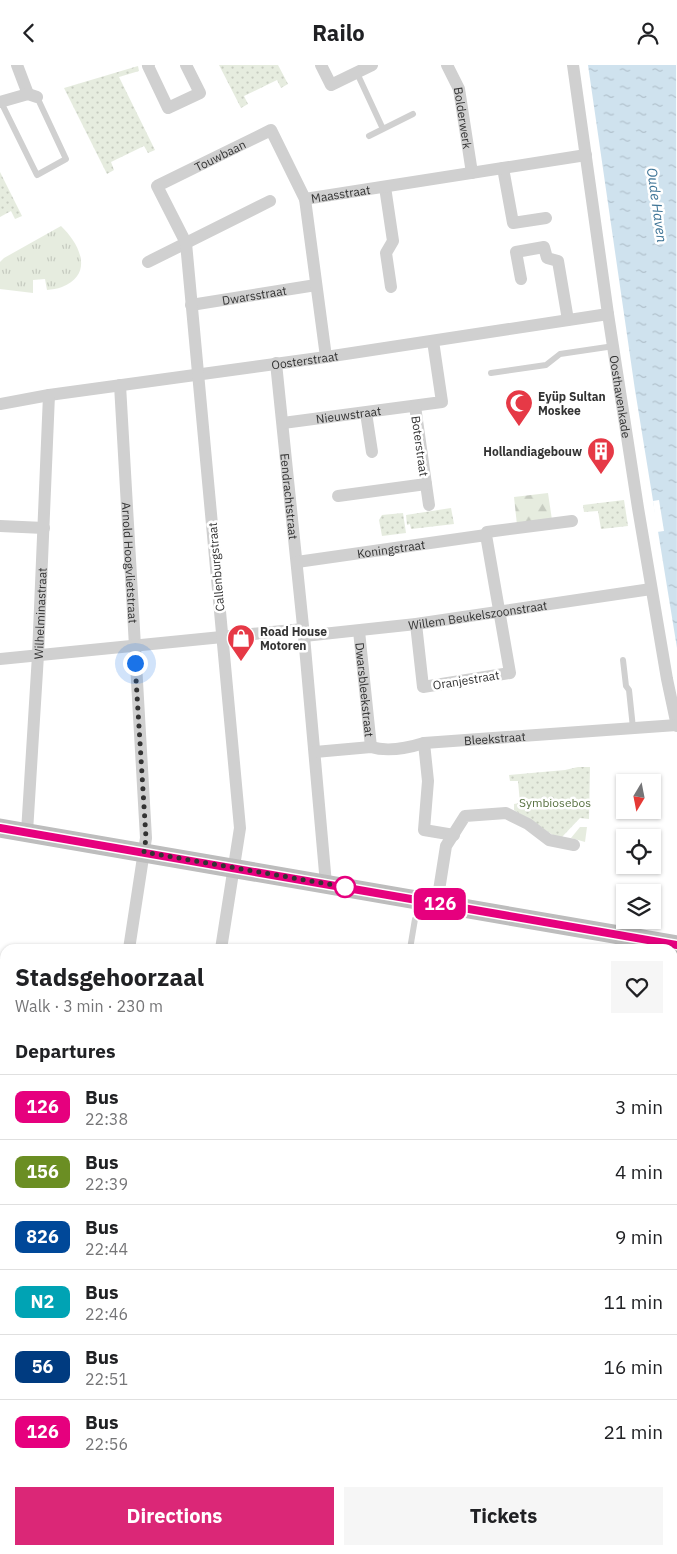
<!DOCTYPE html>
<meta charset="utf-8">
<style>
:root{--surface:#fff;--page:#f6f6f6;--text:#202124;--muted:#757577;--line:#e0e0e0;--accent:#db2777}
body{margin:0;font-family:"IBM Plex Sans",sans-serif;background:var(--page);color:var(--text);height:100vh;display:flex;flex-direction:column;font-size:19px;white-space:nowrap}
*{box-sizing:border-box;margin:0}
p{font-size:16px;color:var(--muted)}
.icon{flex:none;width:28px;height:28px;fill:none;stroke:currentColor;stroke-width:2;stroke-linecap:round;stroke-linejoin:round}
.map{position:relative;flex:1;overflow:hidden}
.drawer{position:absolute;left:0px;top:879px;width:678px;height:611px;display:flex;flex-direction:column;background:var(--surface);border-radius:15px 15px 0 0;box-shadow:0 1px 4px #0004}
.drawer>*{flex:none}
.badge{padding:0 10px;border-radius:8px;font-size:18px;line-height:32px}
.needle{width:32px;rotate:190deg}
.controls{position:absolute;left:616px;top:709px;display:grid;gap:10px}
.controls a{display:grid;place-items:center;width:45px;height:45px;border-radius:0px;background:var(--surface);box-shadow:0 1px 4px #0004;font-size:25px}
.you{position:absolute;width:25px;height:25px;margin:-12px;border:4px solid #fff;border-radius:50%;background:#1a73e8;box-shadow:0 0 0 8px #1a73e833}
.map>.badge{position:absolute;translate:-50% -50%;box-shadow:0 0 0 2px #fff}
h2{padding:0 15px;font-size:19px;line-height:45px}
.round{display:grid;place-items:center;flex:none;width:52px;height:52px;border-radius:0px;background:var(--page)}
.overview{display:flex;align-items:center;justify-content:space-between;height:85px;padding:0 15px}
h1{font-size:24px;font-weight:700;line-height:38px}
.action{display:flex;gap:10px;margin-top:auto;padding:10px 15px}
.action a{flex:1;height:58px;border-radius:0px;background:var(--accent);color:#fff;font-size:20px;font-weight:700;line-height:58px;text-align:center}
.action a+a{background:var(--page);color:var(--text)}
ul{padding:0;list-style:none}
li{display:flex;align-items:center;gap:15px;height:65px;padding:0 15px;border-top:1px solid var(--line)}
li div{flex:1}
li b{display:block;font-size:19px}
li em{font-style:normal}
li .badge{min-width:55px;font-weight:700;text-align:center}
header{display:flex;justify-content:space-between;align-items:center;height:65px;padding:0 15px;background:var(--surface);font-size:22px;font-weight:700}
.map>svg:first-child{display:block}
.grass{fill:url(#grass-tufts)}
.forest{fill:url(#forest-firs)}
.park{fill:url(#park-dots)}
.water{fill:url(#water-ripples)}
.pier{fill:#fff}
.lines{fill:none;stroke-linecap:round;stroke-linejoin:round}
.stream{stroke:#cfe2ee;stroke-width:3}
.lane{stroke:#d0d0d0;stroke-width:6}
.street{stroke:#d0d0d0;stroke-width:12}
.secondary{stroke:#bdbdbd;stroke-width:19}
.line-casing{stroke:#fff;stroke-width:11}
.line{stroke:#e6007e;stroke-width:8}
.walk{stroke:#333;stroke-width:5;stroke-dasharray:0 9}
.stop-dot{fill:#fff;stroke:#e6007e;stroke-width:2.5}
.labels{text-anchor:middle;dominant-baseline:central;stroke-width:5;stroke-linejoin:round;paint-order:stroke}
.street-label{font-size:12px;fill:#333;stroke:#fff}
.poi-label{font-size:12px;font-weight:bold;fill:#333;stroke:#fff;text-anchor:start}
.park-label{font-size:12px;fill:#56703f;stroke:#fff}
.water-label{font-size:14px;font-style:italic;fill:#3f7597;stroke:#fff}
</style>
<header><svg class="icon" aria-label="back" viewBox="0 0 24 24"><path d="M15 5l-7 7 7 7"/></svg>Railo<svg class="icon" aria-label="person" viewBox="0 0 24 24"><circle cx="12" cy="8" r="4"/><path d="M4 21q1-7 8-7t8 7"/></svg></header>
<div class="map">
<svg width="677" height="1489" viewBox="0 0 677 1489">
<defs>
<pattern id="grass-tufts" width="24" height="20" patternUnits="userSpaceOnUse" patternTransform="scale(1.25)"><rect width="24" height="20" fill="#e6ecdf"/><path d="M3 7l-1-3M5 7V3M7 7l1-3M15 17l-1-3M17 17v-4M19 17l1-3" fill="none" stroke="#c6cbc0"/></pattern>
<pattern id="forest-firs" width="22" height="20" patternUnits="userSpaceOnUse" patternTransform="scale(1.25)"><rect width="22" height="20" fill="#e6ecdf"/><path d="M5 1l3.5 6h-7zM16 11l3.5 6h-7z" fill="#c6cbc0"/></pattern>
<pattern id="park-dots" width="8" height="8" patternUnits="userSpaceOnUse" patternTransform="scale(1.25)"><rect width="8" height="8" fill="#e6ecdf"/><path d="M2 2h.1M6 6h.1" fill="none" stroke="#c6cbc0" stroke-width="1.8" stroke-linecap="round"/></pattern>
<pattern id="water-ripples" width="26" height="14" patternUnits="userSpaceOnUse" patternTransform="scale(1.25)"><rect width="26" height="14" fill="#cfe2ee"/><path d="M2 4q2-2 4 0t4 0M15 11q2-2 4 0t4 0" fill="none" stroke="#b2c2cd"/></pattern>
</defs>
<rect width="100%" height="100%" fill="#fff"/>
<path class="grass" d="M 61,161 C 79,178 95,209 62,222 C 57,224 52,224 47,225 L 45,214 L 33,215 L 33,228 L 0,224 L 0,197 L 4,193 Z
M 580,762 L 587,762 L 585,777 L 571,773 Z"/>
<path class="forest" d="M 548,428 L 552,455 L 517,460 L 514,432 Z"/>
<path class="park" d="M 219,0 L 278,0 L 288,19 L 281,23 L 277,15 L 244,31 L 248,39 L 241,43 Z
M 138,1 L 139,6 L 119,12 L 155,85 L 148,88 L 144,81 L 111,97 L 114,105 L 107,109 L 64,23 Z
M 0,107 L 22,151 L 15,154 L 11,146 L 0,152 Z
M 624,435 L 628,461 L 601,464 L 598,446 L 584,447 L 583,440 Z
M 451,443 L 454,459 L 411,464 L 410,459 L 407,460 L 406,450 Z
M 403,448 L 406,468 L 382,471 L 379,455 L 382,450 Z
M 578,702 L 590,702 L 589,754 L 580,753 L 562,772 L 556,772 L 514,745 L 514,739 L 520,738 L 518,716 L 510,716 L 509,710 L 565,705 Z
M 0,1122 L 5,1125 L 5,1485 L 62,1485 L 51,1489 L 0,1489 Z"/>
<path class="water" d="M 588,0 L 676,0 L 677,583 L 635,325 Z
M 673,1021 L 677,1022 L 677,1093 L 673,1100 Z
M 497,1485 L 543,1485 L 544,1489 L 497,1489 Z"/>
<path class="pier" d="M 659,435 L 664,466 L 657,467 L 653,436 Z"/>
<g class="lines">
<path class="stream" d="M 0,1025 L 5,1026
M 3,1111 L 5,1100
M 2,1136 L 5,1137"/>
<path class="lane" d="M 357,8 L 383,64
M 1,37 L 37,110 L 66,94 L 37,32
M 369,71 L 413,49
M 491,308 L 546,300 L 560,289 L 614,281
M 623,595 L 626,621 L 629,625 L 633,663
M 410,884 L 415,854
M 672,1175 L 677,1166
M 672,1468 L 677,1471"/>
<g class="street">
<path d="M 17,0 L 28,29"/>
<path d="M 149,0 L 148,1 L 168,43 L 200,28 L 186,0"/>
<path d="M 321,0 L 331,20 L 372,0"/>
<path id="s1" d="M 447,0 L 459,24 L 472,108"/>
<path id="s2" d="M 573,0 L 608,249 L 638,443 L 667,614 L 677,661"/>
<path d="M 0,37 L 28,29 L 37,32"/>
<path d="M 503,103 L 513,158 L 546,153"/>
<path d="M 385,122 L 393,176 L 386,188 L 391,222"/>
<path id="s3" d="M 305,134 L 586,90"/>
<path d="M 148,197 L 270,136"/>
<path d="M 521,214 L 516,187 L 544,182 L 547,193 L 558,196 L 568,255"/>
<path id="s4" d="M 191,240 L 316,220"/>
<path id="s5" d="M 276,298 L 304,571 L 326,819"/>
<path id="s6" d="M 120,320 L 146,773 L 129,884"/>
<path id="s7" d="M 0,339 L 49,330 L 326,292 L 608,249"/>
<path d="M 366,348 L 372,387"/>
<path id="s8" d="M 283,358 L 442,337 L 433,276"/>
<path d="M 426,419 L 429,440"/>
<path d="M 338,431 L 426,419 L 415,341"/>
<path d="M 0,461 L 44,463"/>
<path d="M 486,470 L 487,467 L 572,456"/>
<path id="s9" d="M 297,497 L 486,470 L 510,608 L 423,622 L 416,559"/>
<path id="s10" d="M 359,566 L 371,682"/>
<path id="s11" d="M 304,571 L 416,559 L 651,524"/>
<path d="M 0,594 L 303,564"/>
<path d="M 424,678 L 428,716 L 424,765 L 454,770"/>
<path id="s12" d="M 315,687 L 371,682 C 387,687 408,683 424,678 L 677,660"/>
<path id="s13" d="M 27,767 L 38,590 L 49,330"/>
<path d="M 437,838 L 446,781 L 465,751 L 506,748 L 528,759 L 549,775 L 574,780"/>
<path id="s14" d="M 221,884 L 240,763 L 186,178 L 157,121 L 271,65 L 305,134 L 326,292"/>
<path d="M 0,899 L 5,900"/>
<path d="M 672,985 L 677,976"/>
<path d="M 0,1008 L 5,1009"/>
<path d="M 672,1228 L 677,1218"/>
<path d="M 672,1361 L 677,1349"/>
<path d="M 330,1485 L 337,1489"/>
<path d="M 565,1485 L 565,1489"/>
<path d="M 67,1489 L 75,1485"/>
<path d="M 256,1489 L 259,1485"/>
<path d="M 401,1489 L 403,1485"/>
<path d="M 490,1489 L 490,1485"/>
<path d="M 622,1489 L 623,1485"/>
</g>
<path class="secondary" d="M 0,763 L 677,880"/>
</g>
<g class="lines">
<g class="line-casing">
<path id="line" d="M 0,763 L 677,880"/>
</g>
<use href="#line" class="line"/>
<path class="walk" d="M 135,598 L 146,773 L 144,787 L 345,822"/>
</g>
<defs>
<g id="mosque-pin" transform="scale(1.4375)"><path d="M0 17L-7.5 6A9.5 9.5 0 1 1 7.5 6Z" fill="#e63946" stroke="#fff"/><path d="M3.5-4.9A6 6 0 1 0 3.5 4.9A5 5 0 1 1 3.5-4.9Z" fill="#fff"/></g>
<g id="building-pin" transform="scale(1.4375)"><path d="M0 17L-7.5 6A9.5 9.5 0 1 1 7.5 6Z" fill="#e63946" stroke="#fff"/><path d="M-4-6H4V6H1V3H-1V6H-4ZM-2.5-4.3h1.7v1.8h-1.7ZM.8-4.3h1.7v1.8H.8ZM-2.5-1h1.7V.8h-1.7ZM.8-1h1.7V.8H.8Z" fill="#fff"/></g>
<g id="shop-pin" transform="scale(1.4375)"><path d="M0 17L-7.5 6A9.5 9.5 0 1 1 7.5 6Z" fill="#e63946" stroke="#fff"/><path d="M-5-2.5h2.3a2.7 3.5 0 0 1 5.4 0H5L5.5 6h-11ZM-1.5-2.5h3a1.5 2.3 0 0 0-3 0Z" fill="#fff"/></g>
</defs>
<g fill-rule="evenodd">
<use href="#mosque-pin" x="519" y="338"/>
<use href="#building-pin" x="601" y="386"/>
<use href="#shop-pin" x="241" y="573"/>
</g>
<circle class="stop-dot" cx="345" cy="822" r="10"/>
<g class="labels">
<g class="street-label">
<text stroke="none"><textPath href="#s1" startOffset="56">Bolderwerk</textPath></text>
<text stroke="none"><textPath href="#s14" startOffset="844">Touwbaan</textPath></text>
<text stroke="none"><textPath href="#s3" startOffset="36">Maasstraat</textPath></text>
<text stroke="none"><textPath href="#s4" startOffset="64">Dwarsstraat</textPath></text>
<text stroke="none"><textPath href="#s7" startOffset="308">Oosterstraat</textPath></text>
<text stroke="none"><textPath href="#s2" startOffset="335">Oosthavenkade</textPath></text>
<text stroke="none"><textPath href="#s8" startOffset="66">Nieuwstraat</textPath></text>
<text transform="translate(420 381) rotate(82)">Boterstraat</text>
<text stroke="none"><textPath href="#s5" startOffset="134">Eendrachtstraat</textPath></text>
<text stroke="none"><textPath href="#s9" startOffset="95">Koningstraat</textPath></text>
<text stroke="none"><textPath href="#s6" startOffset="178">Arnold Hoogvlietstraat</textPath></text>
<text transform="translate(216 502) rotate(-95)">Callenburgstraat</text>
<text stroke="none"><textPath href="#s13" startOffset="219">Wilhelminastraat</textPath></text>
<text stroke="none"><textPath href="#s11" startOffset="175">Willem Beukelszoonstraat</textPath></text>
<text transform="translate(466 615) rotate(-9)">Oranjestraat</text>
<text stroke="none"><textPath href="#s10" startOffset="59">Dwarsbleekstraat</textPath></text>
<text stroke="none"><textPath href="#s12" startOffset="181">Bleekstraat</textPath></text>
</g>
<g class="poi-label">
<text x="538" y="331">Eyüp Sultan<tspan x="538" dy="14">Moskee</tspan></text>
<text x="582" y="386" text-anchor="end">Hollandiagebouw</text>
<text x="260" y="566">Road House<tspan x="260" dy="14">Motoren</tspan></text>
</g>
<g class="park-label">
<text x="555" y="737">Symbiosebos</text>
</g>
<g class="water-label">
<text transform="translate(657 140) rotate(82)">Oude Haven</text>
</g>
</g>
</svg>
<div class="controls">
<a><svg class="needle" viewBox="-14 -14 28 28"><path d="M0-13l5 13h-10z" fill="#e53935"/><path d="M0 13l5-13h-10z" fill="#757577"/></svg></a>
<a><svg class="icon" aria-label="locate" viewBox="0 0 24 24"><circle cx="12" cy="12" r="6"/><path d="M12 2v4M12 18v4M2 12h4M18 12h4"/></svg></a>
<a><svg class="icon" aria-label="layers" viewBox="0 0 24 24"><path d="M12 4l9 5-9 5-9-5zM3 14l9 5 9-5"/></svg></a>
</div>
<div class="you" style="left:135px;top:598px"></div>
<b class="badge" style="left:440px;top:839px;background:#e6007e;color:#fff">126</b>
<section class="drawer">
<div class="overview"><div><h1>Stadsgehoorzaal</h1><p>Walk · 3 min · 230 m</p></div><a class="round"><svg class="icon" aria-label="heart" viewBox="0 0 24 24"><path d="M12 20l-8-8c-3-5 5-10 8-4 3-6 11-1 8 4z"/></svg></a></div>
<h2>Departures</h2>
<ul>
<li><span class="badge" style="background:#e6007e;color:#fff">126</span><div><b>Bus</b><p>22:38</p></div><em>3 min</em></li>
<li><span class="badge" style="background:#6b8e23;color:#fff">156</span><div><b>Bus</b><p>22:39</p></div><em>4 min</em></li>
<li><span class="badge" style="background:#004899;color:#fff">826</span><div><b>Bus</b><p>22:44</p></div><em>9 min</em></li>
<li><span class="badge" style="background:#00a3b4;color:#fff">N2</span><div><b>Bus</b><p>22:46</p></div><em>11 min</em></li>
<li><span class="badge" style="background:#003b80;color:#fff">56</span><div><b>Bus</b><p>22:51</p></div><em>16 min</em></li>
<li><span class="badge" style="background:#e6007e;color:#fff">126</span><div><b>Bus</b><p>22:56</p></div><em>21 min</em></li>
</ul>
<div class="action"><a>Directions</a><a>Tickets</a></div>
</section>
</div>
